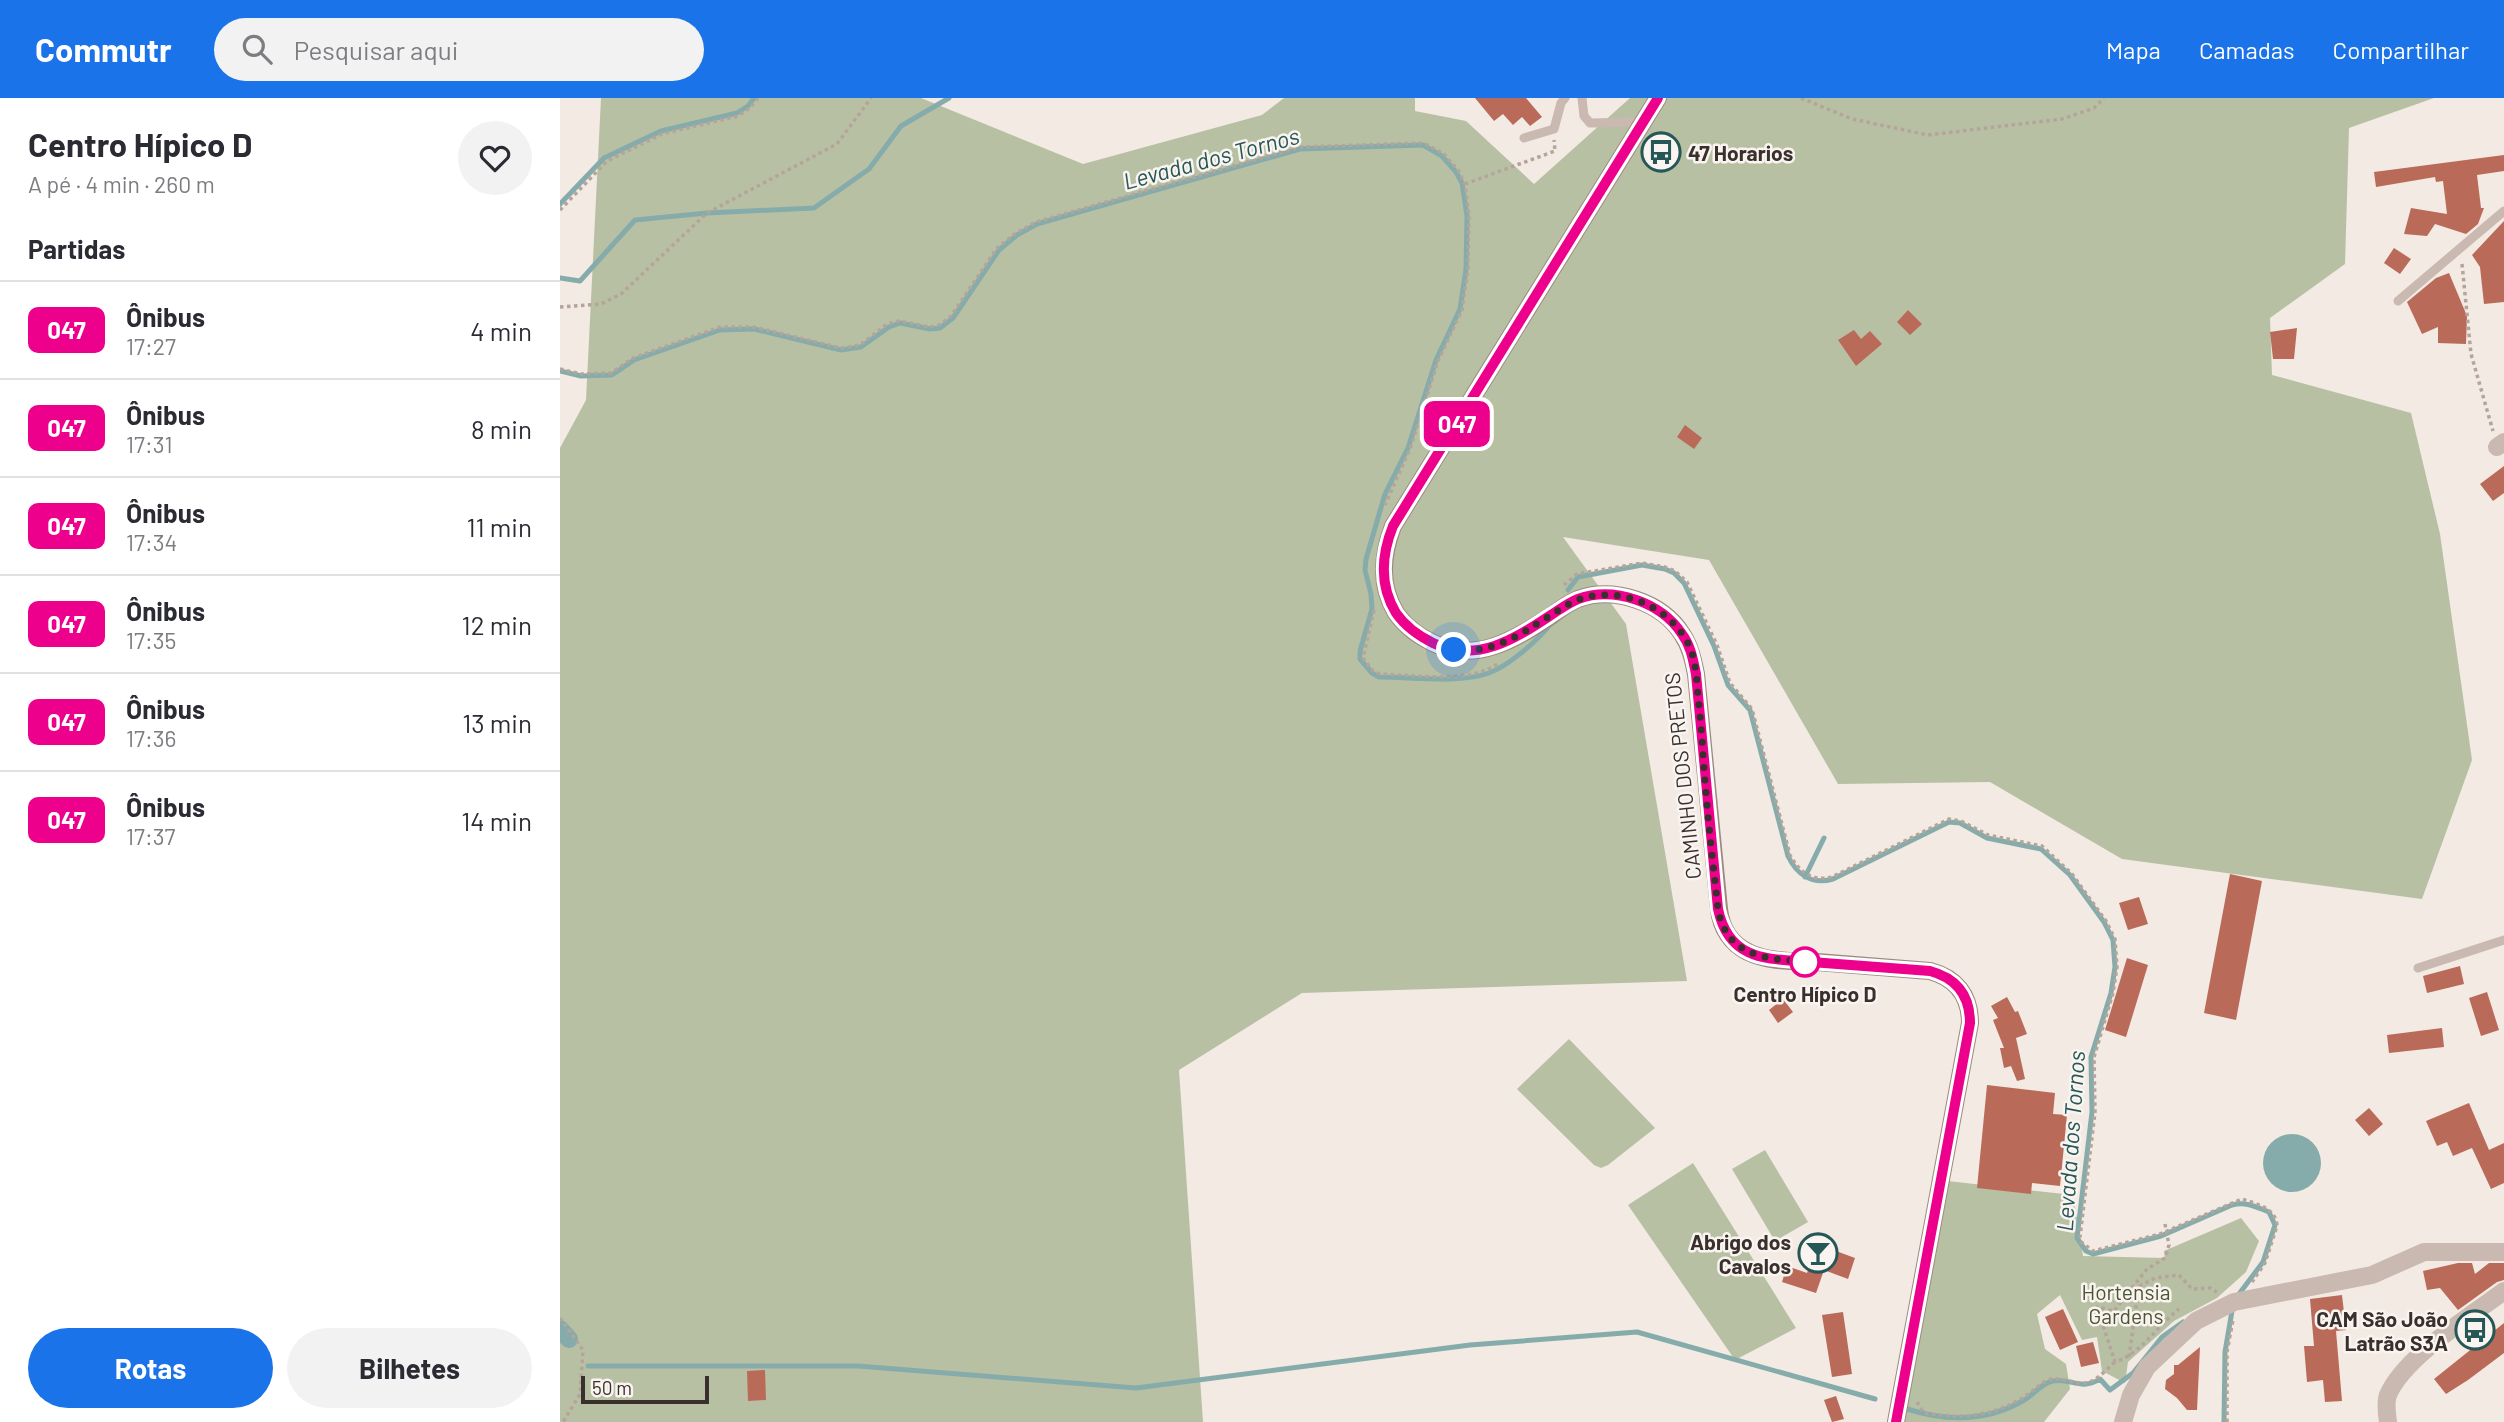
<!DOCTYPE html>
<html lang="pt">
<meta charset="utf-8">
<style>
:root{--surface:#fff;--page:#f2f2f3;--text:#2b2b33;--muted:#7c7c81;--line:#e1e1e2;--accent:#1a73e8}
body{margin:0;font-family:Barlow,sans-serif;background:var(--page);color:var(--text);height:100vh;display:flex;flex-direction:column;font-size:26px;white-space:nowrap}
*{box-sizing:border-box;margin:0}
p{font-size:23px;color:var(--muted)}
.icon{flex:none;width:38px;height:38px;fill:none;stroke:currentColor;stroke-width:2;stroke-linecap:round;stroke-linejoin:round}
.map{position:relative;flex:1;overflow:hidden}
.side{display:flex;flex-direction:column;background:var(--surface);width:560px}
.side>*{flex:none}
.badge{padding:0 14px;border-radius:10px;font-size:24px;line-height:46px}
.scale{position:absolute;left:21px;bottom:18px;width:128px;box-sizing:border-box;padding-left:7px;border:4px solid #39302d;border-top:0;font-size:19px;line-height:24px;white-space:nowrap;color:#39302d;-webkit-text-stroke:5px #f9f4ef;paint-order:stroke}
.you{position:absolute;width:35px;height:35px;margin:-18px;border:5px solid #fff;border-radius:50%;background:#1a73e8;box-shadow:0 0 0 10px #1a73e833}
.map>.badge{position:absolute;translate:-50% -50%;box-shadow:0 0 0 4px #fff}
h2{padding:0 28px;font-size:26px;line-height:63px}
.round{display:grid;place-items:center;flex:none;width:74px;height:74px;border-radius:37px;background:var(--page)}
.overview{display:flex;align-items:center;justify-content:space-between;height:119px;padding:0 28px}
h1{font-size:33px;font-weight:700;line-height:52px}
.action{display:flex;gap:14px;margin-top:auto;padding:14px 28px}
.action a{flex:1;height:80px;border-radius:42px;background:var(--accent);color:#fff;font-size:28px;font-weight:700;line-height:80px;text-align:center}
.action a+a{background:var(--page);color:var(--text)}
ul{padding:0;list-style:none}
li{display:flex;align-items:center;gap:21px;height:98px;padding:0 28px;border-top:2px solid var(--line)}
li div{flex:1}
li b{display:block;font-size:26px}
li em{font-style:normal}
li .badge{min-width:77px;font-weight:700;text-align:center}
header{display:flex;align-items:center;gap:42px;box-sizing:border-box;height:98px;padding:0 35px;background:var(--accent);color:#fff}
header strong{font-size:33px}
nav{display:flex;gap:38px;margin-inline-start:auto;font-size:24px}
.search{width:490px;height:63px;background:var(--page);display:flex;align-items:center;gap:18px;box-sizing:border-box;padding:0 24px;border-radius:38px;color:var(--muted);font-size:26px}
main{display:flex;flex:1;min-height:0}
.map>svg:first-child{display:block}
.green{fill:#b8c0a4}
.water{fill:#85acab}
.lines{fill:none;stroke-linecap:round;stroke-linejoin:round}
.stream{stroke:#85acab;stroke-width:5}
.canal{stroke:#85acab;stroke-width:18}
.building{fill:#ba6a59}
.path{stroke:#b5a49a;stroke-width:3.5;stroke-dasharray:3.5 3.5;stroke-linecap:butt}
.service{stroke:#c9b9b0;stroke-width:9}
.minor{stroke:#c9b9b0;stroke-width:18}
.secondary{stroke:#9d8981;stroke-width:18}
.line-casing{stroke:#fff;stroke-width:16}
.line{stroke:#ec008c;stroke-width:10}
.walk{stroke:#39302d;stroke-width:7;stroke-dasharray:0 12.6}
.stop-dot{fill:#fff;stroke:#ec008c;stroke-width:3.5}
.labels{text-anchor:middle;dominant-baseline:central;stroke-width:5;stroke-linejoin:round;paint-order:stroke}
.poi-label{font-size:21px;font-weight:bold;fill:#39302d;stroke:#f9f4ef;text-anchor:end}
.street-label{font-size:21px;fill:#39302d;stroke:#f9f4ef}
.stop-label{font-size:21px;font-weight:bold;fill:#39302d;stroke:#f9f4ef}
.park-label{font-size:21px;fill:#4b5533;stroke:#f9f4ef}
.water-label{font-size:23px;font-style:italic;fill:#265757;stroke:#f9f4ef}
</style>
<header>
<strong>Commutr</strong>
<div class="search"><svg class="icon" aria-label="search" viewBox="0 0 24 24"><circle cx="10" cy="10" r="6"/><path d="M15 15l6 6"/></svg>Pesquisar aqui</div>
<nav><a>Mapa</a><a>Camadas</a><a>Compartilhar</a></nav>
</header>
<main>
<section class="side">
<div class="overview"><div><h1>Centro Hípico D</h1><p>A pé · 4 min · 260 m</p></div><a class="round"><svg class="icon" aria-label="heart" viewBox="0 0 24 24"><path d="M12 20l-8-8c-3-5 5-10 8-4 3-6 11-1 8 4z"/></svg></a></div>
<h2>Partidas</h2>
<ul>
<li><span class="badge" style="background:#ec008c;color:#fff">047</span><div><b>Ônibus</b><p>17:27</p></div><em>4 min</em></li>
<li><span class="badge" style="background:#ec008c;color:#fff">047</span><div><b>Ônibus</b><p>17:31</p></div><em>8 min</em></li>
<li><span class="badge" style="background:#ec008c;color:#fff">047</span><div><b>Ônibus</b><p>17:34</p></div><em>11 min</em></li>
<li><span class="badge" style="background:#ec008c;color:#fff">047</span><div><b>Ônibus</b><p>17:35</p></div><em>12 min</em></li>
<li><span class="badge" style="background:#ec008c;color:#fff">047</span><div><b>Ônibus</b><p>17:36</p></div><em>13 min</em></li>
<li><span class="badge" style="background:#ec008c;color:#fff">047</span><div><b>Ônibus</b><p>17:37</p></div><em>14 min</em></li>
</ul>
<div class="action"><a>Rotas</a><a>Bilhetes</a></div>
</section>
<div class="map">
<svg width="1944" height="1324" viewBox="0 0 1944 1324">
<rect width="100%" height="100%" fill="#f2eae3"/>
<path class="green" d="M 41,0 L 361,0 L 523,66 L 702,17 L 724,0 L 855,0 L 855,13 L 906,23 L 974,86 L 1070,0 L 1874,0 L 1789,30 L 1785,166 L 1710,220 L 1712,277 L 1851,315 L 1880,436 L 1912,662 L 1862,801 L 1562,761 L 1430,684 L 1278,686 L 1149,462 L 1003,439 L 1066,526 L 1127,883 L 742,895 L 619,972 L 643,1324 L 0,1324 L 0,350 L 26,302 Z
M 1009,941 L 1095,1030 L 1048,1067 L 1041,1070 L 1034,1067 L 957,991 Z
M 1205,1052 L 1248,1124 L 1215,1143 L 1172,1071 Z
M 1133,1065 L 1236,1230 L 1175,1262 L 1068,1107 Z
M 1388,1083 L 1513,1097 L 1523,1158 L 1605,1160 L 1604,1153 L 1681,1120 L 1699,1143 L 1686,1174 L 1657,1200 L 1614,1223 L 1568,1264 L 1565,1285 L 1542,1273 L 1537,1239 L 1522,1242 L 1500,1197 L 1477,1216 L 1485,1251 L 1506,1266 L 1510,1291 L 1484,1324 L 1334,1324 Z"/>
<path class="water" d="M1703 1065a29 29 0 1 1 58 0a29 29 0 1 1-58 0Z"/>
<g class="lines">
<path class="stream" d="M 0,106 L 44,60 L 101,33 L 177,15 L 188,8 L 194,0
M 0,180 L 20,183 L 75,122 L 147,115 L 254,110 L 309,71 L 341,28 L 389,0
M 0,273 L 21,278 L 52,277 L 74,262 L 160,232 L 194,231 L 281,252 L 301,249 L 329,229 L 340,225 L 370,231 L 380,230 L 393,220 L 439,152 L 457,137 L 477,126 L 740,51 L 863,47 L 882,58 L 896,74 L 902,85 L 907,118 L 906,171 L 900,211 L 876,262 L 848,350 L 825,396 L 806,461 L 805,472 L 811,496 L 812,511 L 800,553 L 800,561 L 812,575 L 819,579 C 852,579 898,586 929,575 C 948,568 976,544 989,528
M 1008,492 L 1018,479 L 1082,467 L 1105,471 L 1114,475 L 1124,485 L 1154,548 L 1168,587 L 1190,612 L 1228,758 C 1237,777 1252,787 1273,781 L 1389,724 L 1400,725 L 1427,740 L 1481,751 L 1510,777 L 1544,824 L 1553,842 L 1555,869 L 1551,895 L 1531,959 L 1532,1014 L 1517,1140 L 1526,1153 L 1533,1156 L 1601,1138 L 1672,1107 C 1686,1103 1696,1109 1709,1114 L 1715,1127 L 1703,1164 L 1679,1196
M 1245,779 L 1264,740
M 28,1268 L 298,1268 L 576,1290 L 910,1247 L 1077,1234 L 1315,1301
M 1347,1311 C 1388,1324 1428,1324 1466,1301 C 1475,1295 1482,1285 1493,1283 C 1511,1280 1521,1293 1540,1281 L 1550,1292 L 1573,1275 L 1602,1239 L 1623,1224
M 1664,1324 L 1665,1254 L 1672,1213"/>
<path class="canal" d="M 0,1231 L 9,1241"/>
</g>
<path class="building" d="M 915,0 L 966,0 L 982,19 L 970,28 L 962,19 L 953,27 L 943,16 L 934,23 Z
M 1944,57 L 1944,73 L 1917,77 L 1921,110 L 1924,110 L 1918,126 L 1906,136 L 1875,126 L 1867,138 L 1844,136 L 1851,110 L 1887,116 L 1883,83 L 1876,84 L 1875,79 L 1816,89 L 1814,74 Z
M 1944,123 L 1944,204 L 1924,206 L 1920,169 L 1912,157 Z
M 1834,150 L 1851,161 L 1840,176 L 1824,165 Z
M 1889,175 L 1907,218 L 1906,246 L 1878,245 L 1878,229 L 1862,236 L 1847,204 L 1876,180 Z
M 1348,212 L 1362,226 L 1350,237 L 1337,224 Z
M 1737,230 L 1734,261 L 1713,261 L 1710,234 Z
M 1294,232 L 1301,241 L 1310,233 L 1322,246 L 1296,268 L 1278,242 Z
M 1125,327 L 1142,340 L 1134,351 L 1117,339 Z
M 1944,368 L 1944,395 L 1933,403 L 1920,386 Z
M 1670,776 L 1702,783 L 1676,922 L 1644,915 Z
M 1579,799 L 1588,826 L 1568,832 L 1559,805 Z
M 1567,860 L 1588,867 L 1566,939 L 1545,932 Z
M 1900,868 L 1904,886 L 1867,895 L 1863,878 Z
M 1927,894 L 1939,932 L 1921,938 L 1909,900 Z
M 1447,899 L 1455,914 L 1458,913 L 1467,936 L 1456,940 L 1465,981 L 1457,983 L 1451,968 L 1444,970 L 1440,950 L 1444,950 L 1433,922 L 1438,920 L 1431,908 Z
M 1223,901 L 1233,914 L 1218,925 L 1209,912 Z
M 1882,930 L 1884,949 L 1829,955 L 1827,937 Z
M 1427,987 L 1495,995 L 1493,1016 L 1507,1017 L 1500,1088 L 1472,1085 L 1471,1096 L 1417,1090 Z
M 1909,1005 L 1929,1052 L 1944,1045 L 1944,1085 L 1931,1091 L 1912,1050 L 1893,1058 L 1887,1044 L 1877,1048 L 1866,1023 Z
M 1809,1010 L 1823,1026 L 1809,1038 L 1795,1022 Z
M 1257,1146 L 1295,1160 L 1288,1181 L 1264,1172 L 1256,1195 L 1222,1184 L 1227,1168 L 1247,1175 Z
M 1898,1165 L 1912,1165 L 1915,1176 L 1929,1165 L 1944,1165 L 1944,1182 L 1937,1184 L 1898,1212 L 1880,1190 L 1867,1192 L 1863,1173 Z
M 1782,1197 L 1786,1232 L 1776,1233 L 1782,1303 L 1765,1304 L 1763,1282 L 1747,1284 L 1744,1248 L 1754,1248 L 1750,1201 Z
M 1503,1211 L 1518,1244 L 1500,1252 L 1485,1219 Z
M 1283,1214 L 1292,1276 L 1272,1279 L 1262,1217 Z
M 1944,1225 L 1944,1255 L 1908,1282 L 1886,1296 L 1874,1281 Z
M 1533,1244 L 1539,1265 L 1521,1269 L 1516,1248 Z
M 1640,1249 L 1637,1312 L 1627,1312 L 1617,1300 L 1605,1291 L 1606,1282 L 1614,1276 L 1614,1267 L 1618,1267 Z
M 205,1272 L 206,1302 L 188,1303 L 187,1273 Z
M 1276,1298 L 1284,1321 L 1272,1324 L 1264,1302 Z"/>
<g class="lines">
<path class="path" d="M 1241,0 L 1292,21 L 1368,37 L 1502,21 L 1534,10 L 1544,0
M 905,86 L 995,53 L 994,42
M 0,112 L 47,63 L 102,36 L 178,18 L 190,10 L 198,0
M 1902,166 L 1911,256 L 1933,333
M 0,209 L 41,206 L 61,196 L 147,115 L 277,46 L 311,0
M 0,271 L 21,276 L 51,275 L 73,260 L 160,229 L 194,229 L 281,250 L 300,247 L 327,226 L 339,223 L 370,229 L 379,227 L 391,218 L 437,150 L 456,135 L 476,124 L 740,49 L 864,45 L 884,56 L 898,72 L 905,86 L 909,118 L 908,171 L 902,212 L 878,263 L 850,351 L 825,407
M 1004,487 L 1017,476 L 1082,465 L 1105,469 L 1115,473 L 1127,484 L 1157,547 L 1170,585 L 1192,611 L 1230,757 C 1239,774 1252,784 1272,779 L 1389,721 L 1401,723 L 1428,737 L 1482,748 L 1512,776 L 1546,823 L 1555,841 L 1557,869 L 1553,895 L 1534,959 L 1535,1014 L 1520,1139 L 1521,1144 L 1533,1153 L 1600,1136 L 1682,1101 C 1697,1106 1716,1110 1717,1128 L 1705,1165 L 1692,1184
M 814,512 L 803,560 L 813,573 L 820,576 C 855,577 910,586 939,565
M 1605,1126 L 1609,1147 L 1605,1160 L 1587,1171 L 1554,1213 L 1537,1209 L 1555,1264 C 1581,1256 1597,1228 1619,1211
M 0,1220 L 23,1252 L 20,1296 L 3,1324
M 1569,1259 L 1577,1201 L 1572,1192 L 1595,1180 L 1619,1177 L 1632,1191 L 1650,1190 L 1657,1194
M 1357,1304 L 1364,1315 C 1401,1321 1432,1319 1464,1299 C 1473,1293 1480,1285 1491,1281 C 1504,1279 1519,1289 1532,1283 C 1540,1279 1548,1270 1555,1264
M 1667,1324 L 1667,1254 L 1673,1222"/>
<path class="service" d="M 1022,0 L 1024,18 L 1030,25 L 1083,24
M 964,40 L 994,31 L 1001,5 L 1005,0
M 1838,203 L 1944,113
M 1858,870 L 1944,842"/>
<path class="minor" d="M 1937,349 L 1944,344
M 1563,1324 L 1571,1297 L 1587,1269 L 1636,1223 L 1674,1204 L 1812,1177 L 1864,1154 L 1944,1154
M 1828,1324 C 1827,1316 1825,1305 1828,1297 C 1844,1259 1911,1218 1944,1193"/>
<path class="secondary" d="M 1098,0 L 833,428 C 822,458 819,487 836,515 C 845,528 858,538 873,545 C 916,566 955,541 991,518 C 999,512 1008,505 1018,501 C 1054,488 1102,504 1122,536 C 1130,548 1133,561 1136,576 L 1159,811 C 1161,830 1171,846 1188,854 C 1208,864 1235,863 1257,864 C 1294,867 1332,870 1370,873 C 1396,880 1410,897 1410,925 L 1336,1324"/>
</g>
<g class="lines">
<g class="line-casing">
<path id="line" d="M 1098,0 L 833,428 C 821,458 819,487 836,515 C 845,528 859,538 873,545 C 916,566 955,541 991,517 C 999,512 1008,505 1018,501 C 1054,488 1101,504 1122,536 C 1131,548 1133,562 1136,576 L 1158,811 C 1162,830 1171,846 1188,854 C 1206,863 1231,862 1251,864 C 1291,867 1330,870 1370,873 C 1396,880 1410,897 1410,925 L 1336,1324"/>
</g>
<use href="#line" class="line"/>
<path class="walk" d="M 894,552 C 931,556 958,538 988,519 C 998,513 1008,505 1020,501 C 1063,487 1114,510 1131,552 C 1136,566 1137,583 1138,599 C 1142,631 1143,663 1146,695 C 1149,734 1154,773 1158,811 C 1167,861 1210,861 1250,864 L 1245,864"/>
</g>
<defs>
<g id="bus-ring" transform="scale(2.0125)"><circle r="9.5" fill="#f9f4ef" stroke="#265757" stroke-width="1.5"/><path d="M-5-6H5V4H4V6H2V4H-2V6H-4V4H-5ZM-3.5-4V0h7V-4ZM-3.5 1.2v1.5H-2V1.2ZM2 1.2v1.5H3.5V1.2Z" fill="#265757"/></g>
<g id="bar-ring" transform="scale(2.0125)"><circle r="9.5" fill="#f9f4ef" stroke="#265757" stroke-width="1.5"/><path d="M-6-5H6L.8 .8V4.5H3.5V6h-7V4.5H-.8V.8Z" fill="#265757"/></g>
</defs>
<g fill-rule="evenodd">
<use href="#bus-ring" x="1101" y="54"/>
<use href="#bar-ring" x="1258" y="1155"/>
<use href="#bus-ring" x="1915" y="1232"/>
</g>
<circle class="stop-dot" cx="1245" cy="864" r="14"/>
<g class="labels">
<g class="poi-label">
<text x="1128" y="54" text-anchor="start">47 Horarios</text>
<text x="1231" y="1143">Abrigo dos<tspan x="1231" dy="24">Cavalos</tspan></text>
<text x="1888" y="1220">CAM São João<tspan x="1888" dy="24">Latrão S3A</tspan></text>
</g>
<g class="street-label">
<text transform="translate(1122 678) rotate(-96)">CAMINHO DOS PRETOS</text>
</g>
<g class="stop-label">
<text x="1245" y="895">Centro Hípico D</text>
</g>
<g class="park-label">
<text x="1566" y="1193">Hortensia<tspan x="1566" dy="24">Gardens</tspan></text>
</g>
<g class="water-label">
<text transform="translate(651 60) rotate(-15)">Levada dos Tornos</text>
<text transform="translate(1510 1043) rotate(-86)">Levada dos Tornos</text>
</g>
</g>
</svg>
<div class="scale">50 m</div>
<div class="you" style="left:894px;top:552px"></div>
<b class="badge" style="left:897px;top:326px;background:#ec008c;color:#fff">047</b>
</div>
</main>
